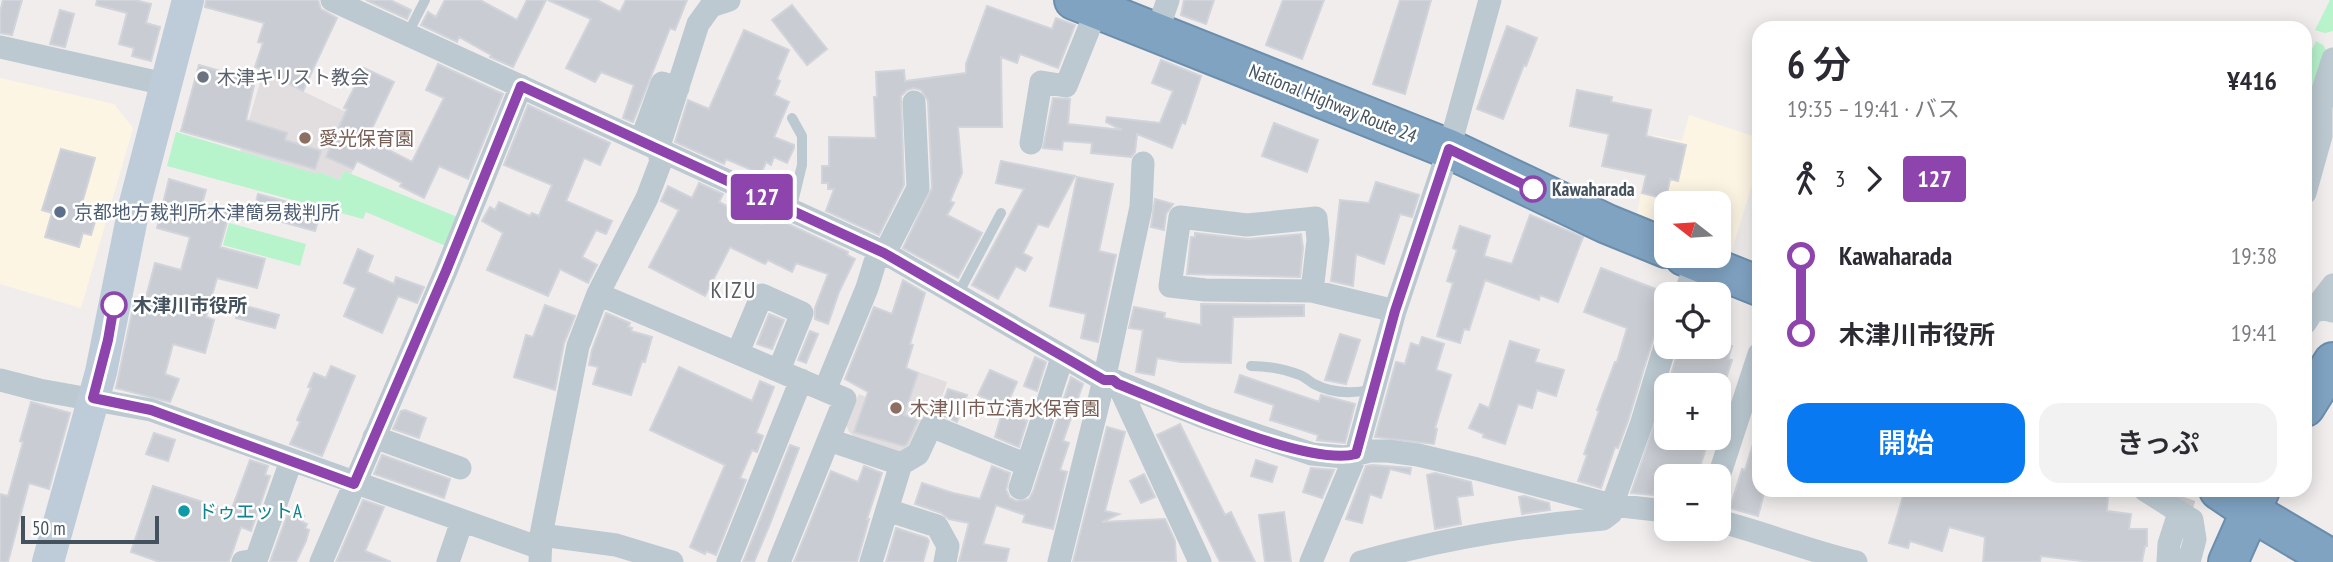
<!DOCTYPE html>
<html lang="ja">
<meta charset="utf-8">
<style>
:root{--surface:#fff;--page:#f2f2f3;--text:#2b2b33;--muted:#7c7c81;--accent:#0879f0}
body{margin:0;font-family:"PT Sans Narrow","Noto Sans JP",sans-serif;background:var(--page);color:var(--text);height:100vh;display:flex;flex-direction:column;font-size:26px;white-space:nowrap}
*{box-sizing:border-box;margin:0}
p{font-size:23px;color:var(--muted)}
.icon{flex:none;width:38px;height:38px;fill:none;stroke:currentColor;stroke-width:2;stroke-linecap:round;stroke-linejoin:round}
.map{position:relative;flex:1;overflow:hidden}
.details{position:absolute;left:1752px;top:21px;width:560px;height:476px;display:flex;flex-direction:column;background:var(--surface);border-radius:21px;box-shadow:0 4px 18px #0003}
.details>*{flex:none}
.badge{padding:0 14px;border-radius:5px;font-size:24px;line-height:46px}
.needle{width:46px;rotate:287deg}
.controls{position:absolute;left:1654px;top:191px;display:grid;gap:14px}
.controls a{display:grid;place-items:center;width:77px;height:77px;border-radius:14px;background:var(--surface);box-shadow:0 4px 18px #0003;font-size:35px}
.scale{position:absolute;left:21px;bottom:18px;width:138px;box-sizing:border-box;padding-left:7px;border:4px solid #44525d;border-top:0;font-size:19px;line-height:24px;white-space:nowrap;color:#44525d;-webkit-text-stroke:5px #fff;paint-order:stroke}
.map>.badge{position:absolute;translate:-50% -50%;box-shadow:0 0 0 4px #fff}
.legs{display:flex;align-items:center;gap:10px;height:77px;padding:0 35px;font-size:23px}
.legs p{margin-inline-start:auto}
.headline{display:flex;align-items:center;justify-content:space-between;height:119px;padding:0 35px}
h1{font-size:38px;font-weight:600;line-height:52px}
.cta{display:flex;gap:14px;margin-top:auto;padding:14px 35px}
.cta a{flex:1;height:80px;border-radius:21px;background:var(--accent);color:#fff;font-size:28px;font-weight:600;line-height:80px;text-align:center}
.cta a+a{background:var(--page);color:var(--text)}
ul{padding:0 35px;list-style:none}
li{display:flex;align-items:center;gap:24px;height:77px;font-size:26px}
li i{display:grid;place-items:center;width:10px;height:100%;margin:0 9px;background:currentColor}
li i::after{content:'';width:18px;height:18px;margin:-9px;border:5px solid;border-radius:50%;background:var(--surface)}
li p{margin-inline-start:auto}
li:first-child i{background:linear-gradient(#0000 50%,currentColor 0)}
li:last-child i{background:linear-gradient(currentColor 50%,#0000 0)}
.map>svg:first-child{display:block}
.commercial{fill:#fdf5e4}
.education{fill:#e2dedf}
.green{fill:#b7f3cb}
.building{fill:#c9cdd3;stroke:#d1d4da;stroke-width:2}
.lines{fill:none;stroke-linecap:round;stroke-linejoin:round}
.street-tunnel{stroke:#ceced0;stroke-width:23;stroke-dasharray:23 11;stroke-linecap:butt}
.highway-casing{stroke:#6b8ead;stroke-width:42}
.lane{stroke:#bcc9d1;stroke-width:10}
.street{stroke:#bcc9d1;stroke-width:23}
.secondary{stroke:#beccd9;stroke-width:32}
.highway{stroke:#80a3c2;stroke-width:38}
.street-bridge{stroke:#bcc9d1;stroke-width:23}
.line-1-casing{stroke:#fff;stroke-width:16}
.line-1{stroke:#8e44ad;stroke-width:10}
.worship-dot{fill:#6b7280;stroke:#fff;stroke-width:2.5}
.education-dot{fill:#8d6e63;stroke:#fff;stroke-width:2.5}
.stop-1-dot{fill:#fff;stroke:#8e44ad;stroke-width:3.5}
.service-dot{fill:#5c6f8a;stroke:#fff;stroke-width:2.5}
.culture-dot{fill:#0f9aa8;stroke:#fff;stroke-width:2.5}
.labels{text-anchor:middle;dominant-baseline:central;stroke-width:5;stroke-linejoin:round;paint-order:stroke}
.worship-label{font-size:19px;fill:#5b616d;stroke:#fff;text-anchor:start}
.street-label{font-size:19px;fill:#44525d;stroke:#fff}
.education-label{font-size:19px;fill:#785e54;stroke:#fff;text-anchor:start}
.stop-label{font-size:19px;font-weight:bold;fill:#44525d;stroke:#fff;text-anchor:start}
.service-label{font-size:19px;fill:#4e5e75;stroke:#fff;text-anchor:start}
.culture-label{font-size:19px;fill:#0d838f;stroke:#fff;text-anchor:start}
.quarter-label{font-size:23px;letter-spacing:2px;fill:#595e63;stroke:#fff}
</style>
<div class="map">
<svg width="2333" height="562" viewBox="0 0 2333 562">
<rect width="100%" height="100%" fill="#f1eded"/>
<path class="commercial" d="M 0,78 L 114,104 L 133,128 L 81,308 L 0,284 Z
M 1689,115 L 1759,138 L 1759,162 L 1730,256 L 1719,251 L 1718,203 L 1666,203 L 1666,231 L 1636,220 L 1652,135 L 1682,141 Z"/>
<path class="education" d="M 263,72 L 373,125 L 351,174 L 344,171 L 340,180 L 319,172 L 317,175 L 240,151 Z
M 882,359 L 947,382 L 934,421 L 913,451 L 903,455 L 857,439 L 849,432 L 846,425 L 859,394 L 870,399 Z"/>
<path class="green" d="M 2330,0 L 2333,0 L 2333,31 L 2325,33 L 2315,30 Z
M 2316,41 L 2323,45 L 2328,53 L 2305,118 L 2305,64 Z
M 176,132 L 317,174 L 319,172 L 340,180 L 344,171 L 460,218 L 448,247 L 366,212 L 363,219 L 167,166 Z
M 229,223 L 306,244 L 300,266 L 223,245 Z"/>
<path class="building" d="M 3,0 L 22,0 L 12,35 L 0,33 L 0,12 Z
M 97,0 L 135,0 L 151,4 L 146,23 L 160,27 L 151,61 L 132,56 L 134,48 L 119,44 L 127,13 L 96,5 Z
M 206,0 L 318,0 L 321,9 L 337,18 L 303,91 L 255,67 L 263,43 L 258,42 L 264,23 L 205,7 Z
M 366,0 L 390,0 L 411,10 L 407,19 Z
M 445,0 L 480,0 L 517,20 L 527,0 L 546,0 L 513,67 L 490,57 L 491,55 L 459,37 L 457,42 L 421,25 L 428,12 L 436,17 Z
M 548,0 L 597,0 L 620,12 L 626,0 L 687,0 L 675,30 L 670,28 L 633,122 L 623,118 L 634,85 L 601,72 L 595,82 L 566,68 L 591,19 Z
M 1184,0 L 1214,0 L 1206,24 L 1181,15 Z
M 1283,0 L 1324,0 L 1302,59 L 1266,45 Z
M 1400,0 L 1431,0 L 1405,94 L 1373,84 Z
M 792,5 L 827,49 L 807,65 L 772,20 Z
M 987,6 L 1052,29 L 1056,18 L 1075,25 L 1058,68 L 1020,54 L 1017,63 L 1001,57 L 1002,127 L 958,127 L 962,173 L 950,201 L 954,203 L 947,215 L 982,233 L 958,278 L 903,248 L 932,188 L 928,101 L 921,90 L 914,88 L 907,90 L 901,96 L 904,185 L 879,235 L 826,211 L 834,189 L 828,189 L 828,183 L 822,183 L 822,166 L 829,166 L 829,137 L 876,138 L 874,97 L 877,97 L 876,72 L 904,70 L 905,81 L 966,73 L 966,64 Z
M 60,10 L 74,14 L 65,47 L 50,44 Z
M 1507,26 L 1537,38 L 1526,66 L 1524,65 L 1503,119 L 1477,109 Z
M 744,30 L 789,50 L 777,79 L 780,81 L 774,95 L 789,102 L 774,137 L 794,145 L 794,148 L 787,163 L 774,157 L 771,165 L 766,162 L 761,174 L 726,159 L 724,164 L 675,142 L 688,100 L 709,109 Z
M 1161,60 L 1201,76 L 1185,124 L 1182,122 L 1172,148 L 1137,134 L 1135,152 L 1131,157 L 1091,153 L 1092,143 L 1063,141 L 1062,150 L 1043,148 L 1053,98 L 1070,99 L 1068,124 L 1122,130 L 1106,122 L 1107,117 L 1160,123 L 1173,91 L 1152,83 Z
M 438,64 L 503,94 L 468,179 L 439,166 L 424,198 L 400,186 L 402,183 L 357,161 L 353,169 L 326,157 L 347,109 L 344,108 L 364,68 L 394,82 L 367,139 L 412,162 L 444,98 L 426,90 Z
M 199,65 L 255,81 L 246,120 L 287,133 L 285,140 L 321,151 L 315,169 L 181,131 Z
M 1577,90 L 1612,97 L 1611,102 L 1651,110 L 1646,136 L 1686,145 L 1678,181 L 1670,179 L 1666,199 L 1642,193 L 1646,175 L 1602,166 L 1609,134 L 1570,126 Z
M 528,105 L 610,143 L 600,165 L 584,158 L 566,201 L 612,221 L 606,234 L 596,230 L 582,257 L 597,265 L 588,283 L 560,269 L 548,296 L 487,270 L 503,233 L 482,221 L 490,207 L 495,210 L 499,202 L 530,216 L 532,213 L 539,216 L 552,185 L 504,165 Z
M 1274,123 L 1318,140 L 1307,172 L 1262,156 Z
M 61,149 L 95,158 L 78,217 L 95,222 L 91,235 L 83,233 L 79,247 L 45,237 L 52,213 L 42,210 Z
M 1001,161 L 1075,176 L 1048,227 L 1038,224 L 1023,253 L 1032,258 L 1025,271 L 1016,266 L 998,299 L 972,285 L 1024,189 L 996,183 Z
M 1077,177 L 1113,184 L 1099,251 L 1116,255 L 1098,342 L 1081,338 L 1086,314 L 1050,306 Z
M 169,179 L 206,190 L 202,204 L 230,211 L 220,247 L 265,259 L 257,288 L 217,278 L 206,317 L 214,320 L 205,353 L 173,344 L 165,374 L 179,379 L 170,402 L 116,388 L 135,298 L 145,301 L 155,263 L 181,270 L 190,237 L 157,228 Z
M 1376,182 L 1419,195 L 1412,217 L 1400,214 L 1384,264 L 1356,254 L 1353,286 L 1331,281 L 1340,200 L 1369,203 Z
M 699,183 L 723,194 L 719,202 L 762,224 L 767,214 L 848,252 L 847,255 L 855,259 L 839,292 L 828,324 L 815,319 L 815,308 L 828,274 L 796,263 L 792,272 L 768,260 L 765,264 L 730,247 L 705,296 L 649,267 L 679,210 L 661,201 L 668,186 L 692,198 Z
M 258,194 L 321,211 L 315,231 L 253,214 Z
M 1155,199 L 1173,204 L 1166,214 L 1164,230 L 1151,227 Z
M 1530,215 L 1583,237 L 1558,302 L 1540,295 L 1539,300 L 1485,280 L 1469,330 L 1464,329 L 1460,343 L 1437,336 L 1453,283 L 1447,281 L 1457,250 L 1453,248 L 1460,226 L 1490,236 L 1484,256 L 1512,264 Z
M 1195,233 L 1248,239 L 1301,234 L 1303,248 L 1300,277 L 1187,274 L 1191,237 L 1195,237 Z
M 358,249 L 373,256 L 367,272 L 394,284 L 396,277 L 424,287 L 417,303 L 398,296 L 382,333 L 344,316 L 356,288 L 344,283 Z
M 1601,268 L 1666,293 L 1666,322 L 1663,329 L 1657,332 L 1653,339 L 1628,421 L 1618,448 L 1615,447 L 1601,488 L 1578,481 L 1587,455 L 1584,454 L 1599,411 L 1597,410 L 1615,362 L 1617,362 L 1627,328 L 1584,312 Z
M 903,280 L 925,293 L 910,344 L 913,345 L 906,368 L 918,373 L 904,415 L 918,420 L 907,444 L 904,446 L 854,432 L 868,392 L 845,379 L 874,307 L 892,314 Z
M 239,304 L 279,315 L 275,328 L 236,318 Z
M 1201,304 L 1304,305 L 1304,316 L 1233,317 L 1231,363 L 1181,362 L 1157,358 L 1154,375 L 1136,372 L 1143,330 L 1129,328 L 1134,307 L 1165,313 L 1164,318 L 1201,325 Z
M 545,305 L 575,316 L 564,343 L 555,390 L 514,377 L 526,335 L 533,337 Z
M 606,313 L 630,323 L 628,327 L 632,328 L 631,331 L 652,337 L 645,362 L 642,361 L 631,395 L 593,384 L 598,367 L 589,365 L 592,350 Z
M 769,314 L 784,320 L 772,349 L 757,344 Z
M 810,331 L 818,334 L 806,363 L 798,360 Z
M 1340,334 L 1360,340 L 1346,384 L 1325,380 Z
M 1422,337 L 1444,344 L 1436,370 L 1451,375 L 1435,428 L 1437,429 L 1434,444 L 1375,437 L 1396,362 L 1405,364 L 1411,343 L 1419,346 Z
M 1510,341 L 1539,350 L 1535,362 L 1564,370 L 1556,396 L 1537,390 L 1532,408 L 1518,404 L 1505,444 L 1483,437 L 1484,434 L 1469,428 L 1480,404 L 1489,408 Z
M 1705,346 L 1732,346 L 1728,359 L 1732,360 L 1724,385 L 1668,385 L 1679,348 L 1702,356 Z
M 1035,357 L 1046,362 L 1037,391 L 1024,386 Z
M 331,366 L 355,376 L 322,456 L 290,444 L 300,422 L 297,420 L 311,388 L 308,387 L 314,373 L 326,378 Z
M 679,367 L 752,401 L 760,381 L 774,387 L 756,433 L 763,436 L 757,452 L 752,450 L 740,478 L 746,480 L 716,555 L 706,551 L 705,554 L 690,547 L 725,465 L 650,430 Z
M 990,370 L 1017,382 L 1006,407 L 978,395 Z
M 1240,375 L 1319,402 L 1321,395 L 1355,404 L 1345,443 L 1317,440 L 1318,435 L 1270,420 L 1274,405 L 1235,392 Z
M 1071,377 L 1083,384 L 1063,441 L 1069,443 L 1060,470 L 1067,472 L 1053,529 L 1023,522 L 1025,515 L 996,505 L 983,544 L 1009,549 L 1006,562 L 959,562 L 969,523 L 949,519 L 941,513 L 915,504 L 922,483 L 953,493 L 980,499 L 992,466 L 1010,473 L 1006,490 L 1010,498 L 1016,501 L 1029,499 L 1033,492 Z
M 948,389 L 967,395 L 957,422 L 939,414 Z
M 1666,391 L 1666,438 L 1709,438 L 1701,464 L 1695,476 L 1676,476 L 1661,471 L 1653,495 L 1631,493 Z
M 31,402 L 70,413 L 49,489 L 29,483 L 8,562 L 0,562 L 0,494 L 8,496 L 23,442 L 20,441 Z
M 405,410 L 426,418 L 419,438 L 393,429 L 401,411 Z
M 1002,413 L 1027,421 L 1019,447 L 995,437 Z
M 1180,424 L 1225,515 L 1231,512 L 1255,562 L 1220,562 L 1157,435 Z
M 1107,427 L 1125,432 L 1105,511 L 1119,514 L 1102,522 L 1165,519 L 1175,541 L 1176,562 L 1073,562 Z
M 154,433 L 175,440 L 168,461 L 146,454 Z
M 1755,438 L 1759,439 L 1759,490 L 1765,490 L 1758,516 L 1730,508 L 1742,469 L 1745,470 Z
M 790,445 L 799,448 L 770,524 L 754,562 L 743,562 Z
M 382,455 L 450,479 L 444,498 L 374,474 Z
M 250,460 L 268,466 L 265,475 L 270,476 L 251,531 L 241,527 L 229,562 L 160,562 L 131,552 L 153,486 L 231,511 Z
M 1256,460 L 1277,467 L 1272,482 L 1251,476 Z
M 1372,465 L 1411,468 L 1410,474 L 1390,469 L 1381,498 L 1370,494 L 1362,523 L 1346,519 L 1366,466 Z
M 864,466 L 882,473 L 867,519 L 869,519 L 857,562 L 794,562 L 831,471 L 858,482 Z
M 1311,468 L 1334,470 L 1322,498 L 1303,492 Z
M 1435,473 L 1471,482 L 1473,495 L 1457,497 L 1461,524 L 1435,529 L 1427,475 Z
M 1144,474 L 1155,497 L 1141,503 L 1130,481 Z
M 1905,490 L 2058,490 L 2108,496 L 2107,511 L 2131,514 L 2129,529 L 2147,529 L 2147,546 L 2145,546 L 2142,562 L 2090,562 L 2041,556 L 2040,562 L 1983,562 L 1985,537 L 1949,527 L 1942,551 L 1910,541 L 1908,548 L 1889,543 Z
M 1524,496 L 1549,503 L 1550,510 L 1522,514 L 1519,497 Z
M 363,500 L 384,507 L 365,551 L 391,562 L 336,562 Z
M 289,510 L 304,516 L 302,522 L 307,524 L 305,528 L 309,530 L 306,541 L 296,562 L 270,562 Z
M 1284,512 L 1291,562 L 1265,562 L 1259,515 Z
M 896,528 L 927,538 L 929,541 L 923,562 L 886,562 Z"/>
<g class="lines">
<path class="street-tunnel" d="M 2177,519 L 2187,490"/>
<g class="highway-casing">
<path id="highway" d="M 1074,0 L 1449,149 L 1607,224 L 1666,248
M 1684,256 L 1759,286
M 2305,407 L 2333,362
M 2219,490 L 2250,511 L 2333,560
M 2228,562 L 2260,490"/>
</g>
<path class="lane" d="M 407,35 L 425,0
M 791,210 L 802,165 L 802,136 L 792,118
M 957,296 L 1001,213
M 1251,366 C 1268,366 1284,369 1300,375 C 1305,377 1309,381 1314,384 C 1333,394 1353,394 1374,389"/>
<path class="street" d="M 332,0 L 885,253 L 1104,380 L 1113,380 L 1206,418 L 1312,454 L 1345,457 L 1370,451 L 1388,451 L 1418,455 L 1477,469 L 1612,505 L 1666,511
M 1157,32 L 1168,0
M 0,47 L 165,84
M 641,141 L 662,83 L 678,88
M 1031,143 L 1041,82 L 1066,86 L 1097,9
M 2305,193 L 2321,136 L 2321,96 L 2333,59
M 1312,291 L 1318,240 L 1316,218 L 1247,225 L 1180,217 L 1170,286 L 1205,290 L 1312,291 L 1395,311
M 598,294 L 845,399 L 779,562
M 1685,294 L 1697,261
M 2313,311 L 2333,285
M 2305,323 L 2313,311 L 2325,309 L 2333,311
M 738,352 L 762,295 L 802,313 L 779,370
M 0,380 L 39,390 L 151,410 L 540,548
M 1118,384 L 1200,562
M 825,390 L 867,288 L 875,262 L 885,253 L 918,188 L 914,102
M 374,437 L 460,468
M 829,440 L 901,464 L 871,562
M 901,464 L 918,454 L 931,426 L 1027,465
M 1718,479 L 1759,354
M 1020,488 L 1062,358
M 2145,490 L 2192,520 L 2195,539 L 2189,562
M 887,510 L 937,526 L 948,546 L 945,562
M 1718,521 C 1765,533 1809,551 1856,562
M 541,535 L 616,545 L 672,562
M 243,562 L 256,560 L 291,461
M 321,562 L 446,271 L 521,86
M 448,562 L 462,521
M 540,562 L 541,535 L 578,346 L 598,294 L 647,198 L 661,161 L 658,149 L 698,24 L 711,6 L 729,0
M 728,562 L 801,380
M 1059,562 L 1104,380 L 1141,207 L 1143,163
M 1311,562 L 1356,454 L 1395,311 L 1449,149 L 1490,0
M 1361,562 C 1440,539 1520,526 1603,519 L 1611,513 L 1612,505 L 1641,425 L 1666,343
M 2168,562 L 2169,544 L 2177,519"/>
<path class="secondary" d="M 48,562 L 101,372 L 135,203 L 188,0"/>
<use href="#highway" class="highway"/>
<path class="street-bridge" d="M 2305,151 L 2315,117 L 2333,81"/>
</g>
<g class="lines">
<g class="line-1-casing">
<path id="line-1" d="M 114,305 L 108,340 L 93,398 L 151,410 L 354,484 L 446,271 L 521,86 L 884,253 L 1104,380 L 1113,380 L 1118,384 C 1169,404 1308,467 1356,454 L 1395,311 L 1449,149 L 1533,189"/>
</g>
<use href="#line-1" class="line-1"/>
</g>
<circle class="worship-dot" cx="203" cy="77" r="7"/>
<g class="education-dot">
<circle cx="305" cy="138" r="7"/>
<circle cx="896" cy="408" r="7"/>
</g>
<g class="stop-1-dot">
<circle cx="1533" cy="189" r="12"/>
<circle cx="114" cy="305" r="12"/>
</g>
<circle class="service-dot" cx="60" cy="212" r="7"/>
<circle class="culture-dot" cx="184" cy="511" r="7"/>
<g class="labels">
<g class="worship-label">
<text x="217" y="77">木津キリスト教会</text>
</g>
<g class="street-label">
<text transform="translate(1333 103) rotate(22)">National Highway Route 24</text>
</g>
<g class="education-label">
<text x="319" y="138">愛光保育園</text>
<text x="910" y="408">木津川市立清水保育園</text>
</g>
<g class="stop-label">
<text x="1552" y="189">Kawaharada</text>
<text x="133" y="305">木津川市役所</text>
</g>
<g class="service-label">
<text x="74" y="212">京都地方裁判所木津簡易裁判所</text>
</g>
<g class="culture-label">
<text x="198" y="511">ドゥエットA</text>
</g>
<g class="quarter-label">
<text x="734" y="289">KIZU</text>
</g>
</g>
</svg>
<div class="controls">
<a><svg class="needle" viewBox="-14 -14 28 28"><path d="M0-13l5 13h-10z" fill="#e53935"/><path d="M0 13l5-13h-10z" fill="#7c7c81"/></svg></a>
<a><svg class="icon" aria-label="locate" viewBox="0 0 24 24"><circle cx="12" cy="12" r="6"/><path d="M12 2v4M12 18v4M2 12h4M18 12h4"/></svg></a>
<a>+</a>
<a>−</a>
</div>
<div class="scale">50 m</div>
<b class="badge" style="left:762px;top:197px;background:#8e44ad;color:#fff">127</b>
<section class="details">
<div class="headline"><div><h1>6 分</h1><p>19:35 – 19:41 · バス</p></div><b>¥416</b></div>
<div class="legs"><svg class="icon" aria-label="walk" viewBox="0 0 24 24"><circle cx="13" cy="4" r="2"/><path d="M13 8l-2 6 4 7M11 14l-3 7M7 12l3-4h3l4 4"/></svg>3<svg class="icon" aria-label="forward" viewBox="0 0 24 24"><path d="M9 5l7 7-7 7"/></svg><b class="badge" style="background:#8e44ad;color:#fff">127</b></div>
<ul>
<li><i style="color:#8e44ad"></i><b>Kawaharada</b><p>19:38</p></li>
<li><i style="color:#8e44ad"></i><b>木津川市役所</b><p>19:41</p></li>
</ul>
<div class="cta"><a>開始</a><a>きっぷ</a></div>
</section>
</div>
